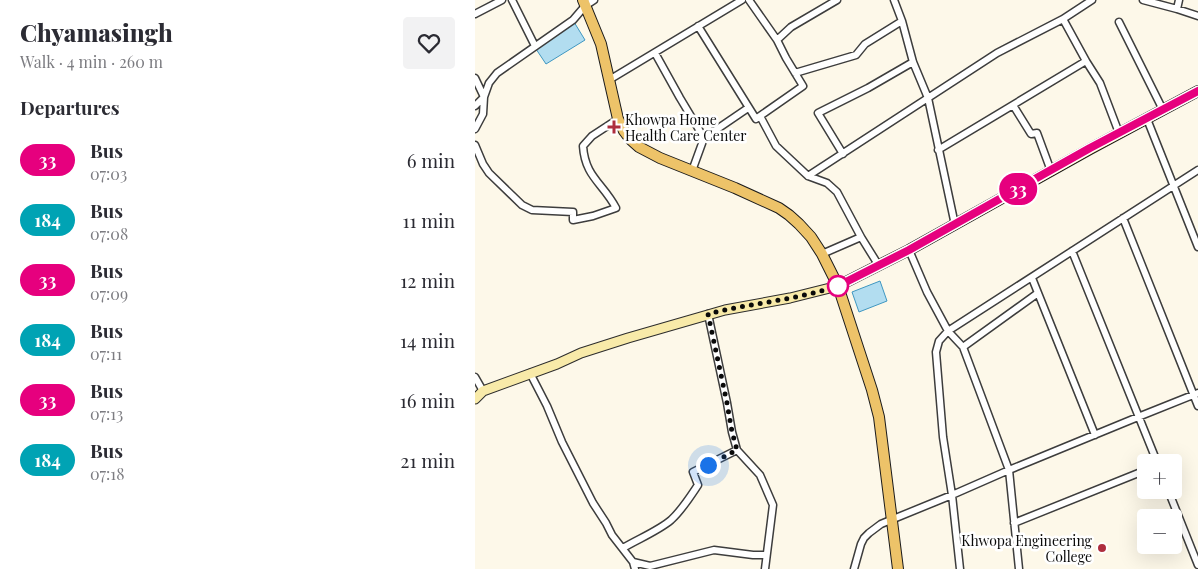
<!DOCTYPE html>
<meta charset="utf-8">
<style>
:root{--surface:#fff;--page:#f2f2f3;--text:#2b2b33;--muted:#7c7c81}
body{margin:0;font-family:"Playfair Display",serif;background:var(--page);color:var(--text);height:100vh;display:flex;flex-direction:column;font-size:19px;white-space:nowrap}
*{box-sizing:border-box;margin:0}
p{font-size:16px;color:var(--muted)}
.icon{flex:none;width:28px;height:28px;fill:none;stroke:currentColor;stroke-width:2;stroke-linecap:round;stroke-linejoin:round}
.map{position:relative;flex:1;overflow:hidden}
.sheet{display:flex;flex-direction:column;background:var(--surface);width:475px}
.sheet>*{flex:none}
.badge{padding:0 10px;border-radius:16px;font-size:18px;line-height:32px}
.buttons{position:absolute;left:662px;top:454px;display:grid;gap:10px}
.buttons a{display:grid;place-items:center;width:45px;height:45px;border-radius:5px;background:var(--surface);box-shadow:0 5px 20px #0002;font-size:25px}
.you{position:absolute;width:25px;height:25px;margin:-12px;border:4px solid #fff;border-radius:50%;background:#1a73e8;box-shadow:0 0 0 8px #1a73e833}
.map>.badge{position:absolute;translate:-50% -50%;box-shadow:0 0 0 2px #fff}
h2{padding:0 20px;font-size:19px;line-height:45px}
.round{display:grid;place-items:center;flex:none;width:52px;height:52px;border-radius:5px;background:var(--page)}
.headline{display:flex;align-items:center;justify-content:space-between;height:85px;padding:0 20px}
h1{font-size:24px;font-weight:800;line-height:38px}
ul{padding:0;list-style:none}
li{display:flex;align-items:center;gap:15px;height:60px;padding:0 20px}
li div{flex:1}
li b{display:block;font-size:19px}
li em{font-style:normal}
li .badge{min-width:55px;font-weight:700;text-align:center}
main{display:flex;flex:1;min-height:0}
.map>svg:first-child{display:block}
.water{fill:#b2ddf0;stroke:#3f97c1}
.lines{fill:none;stroke-linecap:round;stroke-linejoin:round}
.street-casing{stroke:#3d3d3d;stroke-width:9}
.secondary-casing{stroke:#2c2c2c;stroke-width:11}
.primary-casing{stroke:#1b1b1b;stroke-width:12}
.street{stroke:#fff;stroke-width:6}
.secondary{stroke:#f8eaa9;stroke-width:9}
.primary{stroke:#edc369;stroke-width:10}
.line-casing{stroke:#fff;stroke-width:11}
.line{stroke:#e6007e;stroke-width:8}
.walk{stroke:#0a0a0a;stroke-width:5;stroke-dasharray:0 9}
.poi-dot{fill:#ae2e3e;stroke:#fff;stroke-width:2}
.stop-dot{fill:#fff;stroke:#e6007e;stroke-width:2.5}
.labels{text-anchor:middle;dominant-baseline:central;stroke-width:5;stroke-linejoin:round;paint-order:stroke}
.poi-label{font-size:14px;fill:#0a0a0a;stroke:#fff;text-anchor:start}
</style>
<main>
<section class="sheet">
<div class="headline"><div><h1>Chyamasingh</h1><p>Walk · 4 min · 260 m</p></div><a class="round"><svg class="icon" aria-label="heart" viewBox="0 0 24 24"><path d="M12 20l-8-8c-3-5 5-10 8-4 3-6 11-1 8 4z"/></svg></a></div>
<h2>Departures</h2>
<ul>
<li><span class="badge" style="background:#e6007e;color:#fff">33</span><div><b>Bus</b><p>07:03</p></div><em>6 min</em></li>
<li><span class="badge" style="background:#00a3b4;color:#fff">184</span><div><b>Bus</b><p>07:08</p></div><em>11 min</em></li>
<li><span class="badge" style="background:#e6007e;color:#fff">33</span><div><b>Bus</b><p>07:09</p></div><em>12 min</em></li>
<li><span class="badge" style="background:#00a3b4;color:#fff">184</span><div><b>Bus</b><p>07:11</p></div><em>14 min</em></li>
<li><span class="badge" style="background:#e6007e;color:#fff">33</span><div><b>Bus</b><p>07:13</p></div><em>16 min</em></li>
<li><span class="badge" style="background:#00a3b4;color:#fff">184</span><div><b>Bus</b><p>07:18</p></div><em>21 min</em></li>
</ul>
</section>
<div class="map">
<svg width="723" height="569" viewBox="0 0 723 569">
<rect width="100%" height="100%" fill="#fdf8e9"/>
<path class="water" d="M 99,22 L 110,40 L 71,64 L 61,49 Z
M 405,281 L 412,301 L 384,312 L 377,292 Z"/>
<g class="lines">
<g class="street-casing">
<path id="street" d="M 37,0 L 60,46
M 274,0 L 302,40 L 311,58 L 328,86 L 285,116
M 419,0 L 427,21 L 438,62 L 453,98 L 480,225
M 668,0 L 702,9 L 723,16
M 702,9 L 704,0
M 0,14 L 27,0
M 644,22 L 688,110
M 223,26 L 281,119 L 285,116 L 301,146 L 333,176 L 352,183 L 362,192 L 386,237
M 302,40 L 316,27 L 362,0
M 180,53 L 205,98 L 229,138
M 611,61 L 625,83 L 644,133
M 320,73 L 381,55 L 390,44 L 427,21
M 0,78 L 9,97 L 0,106
M 134,80 L 267,0
M 538,105 L 556,134 L 562,133 L 576,171
M 672,119 L 723,247
M 0,129 L 8,114 L 9,97 L 14,83 L 22,73 L 98,20 L 110,6 L 119,0
M 0,145 L 8,164 L 14,173 L 47,205 L 57,210 L 98,212 L 98,220 L 118,216 L 141,208 C 128,183 110,177 108,146 L 117,136 L 143,119
M 463,150 L 611,61 L 588,19
M 368,154 L 343,113 L 393,88 L 438,62
M 217,171 L 229,138 L 273,108
M 333,176 L 522,53 L 588,19 L 617,0
M 648,218 L 723,406
M 434,250 L 452,292 L 473,331 L 488,347
M 597,251 L 682,462
M 347,254 L 386,237 L 404,266
M 557,278 L 620,435
M 233,314 L 252,403 L 257,432 L 262,450 L 285,475 L 298,505 L 290,569
M 55,373 L 72,406 L 87,442 L 118,503 L 131,523 L 137,535 L 158,562 L 160,569
M 0,377 L 8,391
M 693,490 L 723,565
M 539,523 L 671,470
M 148,548 C 163,539 183,531 196,520 C 207,510 215,497 223,485 L 218,472 L 262,450
M 158,562 L 175,566 L 239,550 L 278,555 L 291,555
M 379,569 L 386,544 L 389,538 L 394,533 L 406,524 L 477,495 L 534,470 L 663,417 L 723,393
M 485,569 L 477,495 L 468,437 L 461,352 L 464,341 L 473,331 L 723,170
M 544,569 L 534,470 L 488,347 L 563,293"/>
</g>
<g class="secondary-casing">
<path id="secondary" d="M 0,399 L 8,391 L 82,364 L 106,353 L 153,338 L 250,310 L 315,298 L 363,286"/>
</g>
<g class="primary-casing">
<path id="primary" d="M 108,0 L 126,44 L 143,119 L 149,131 L 155,139 L 164,147 L 185,158 L 260,188 L 304,208 L 314,215 L 324,224 L 336,237 L 347,254 L 363,286 L 397,390 L 404,417 L 423,569
M 363,286 L 434,250 L 615,149 L 723,91"/>
</g>
<use href="#street" class="street"/>
<use href="#secondary" class="secondary"/>
<use href="#primary" class="primary"/>
</g>
<g class="lines">
<g class="line-casing">
<path id="line" d="M 363,286 L 434,250 L 615,148 L 723,91"/>
</g>
<use href="#line" class="line"/>
<path class="walk" d="M 233,465 L 262,450 L 257,432 L 252,403 L 233,314 C 276,303 321,300 363,286"/>
</g>
<g class="poi-dot">
<path d="M136.5 119.5h5v5h5v5h-5v5h-5v-5h-5v-5h5z"/>
<circle cx="627" cy="548" r="5"/>
</g>
<circle class="stop-dot" cx="363" cy="286" r="10"/>
<g class="labels">
<g class="poi-label">
<text x="150" y="119">Khowpa Home<tspan x="150" dy="16">Health Care Center</tspan></text>
<text x="617" y="540" text-anchor="end">Khwopa Engineering<tspan x="617" dy="16">College</tspan></text>
</g>
</g>
</svg>
<div class="buttons">
<a>+</a>
<a>−</a>
</div>
<div class="you" style="left:233px;top:465px"></div>
<b class="badge" style="left:543px;top:189px;background:#e6007e;color:#fff">33</b>
</div>
</main>
